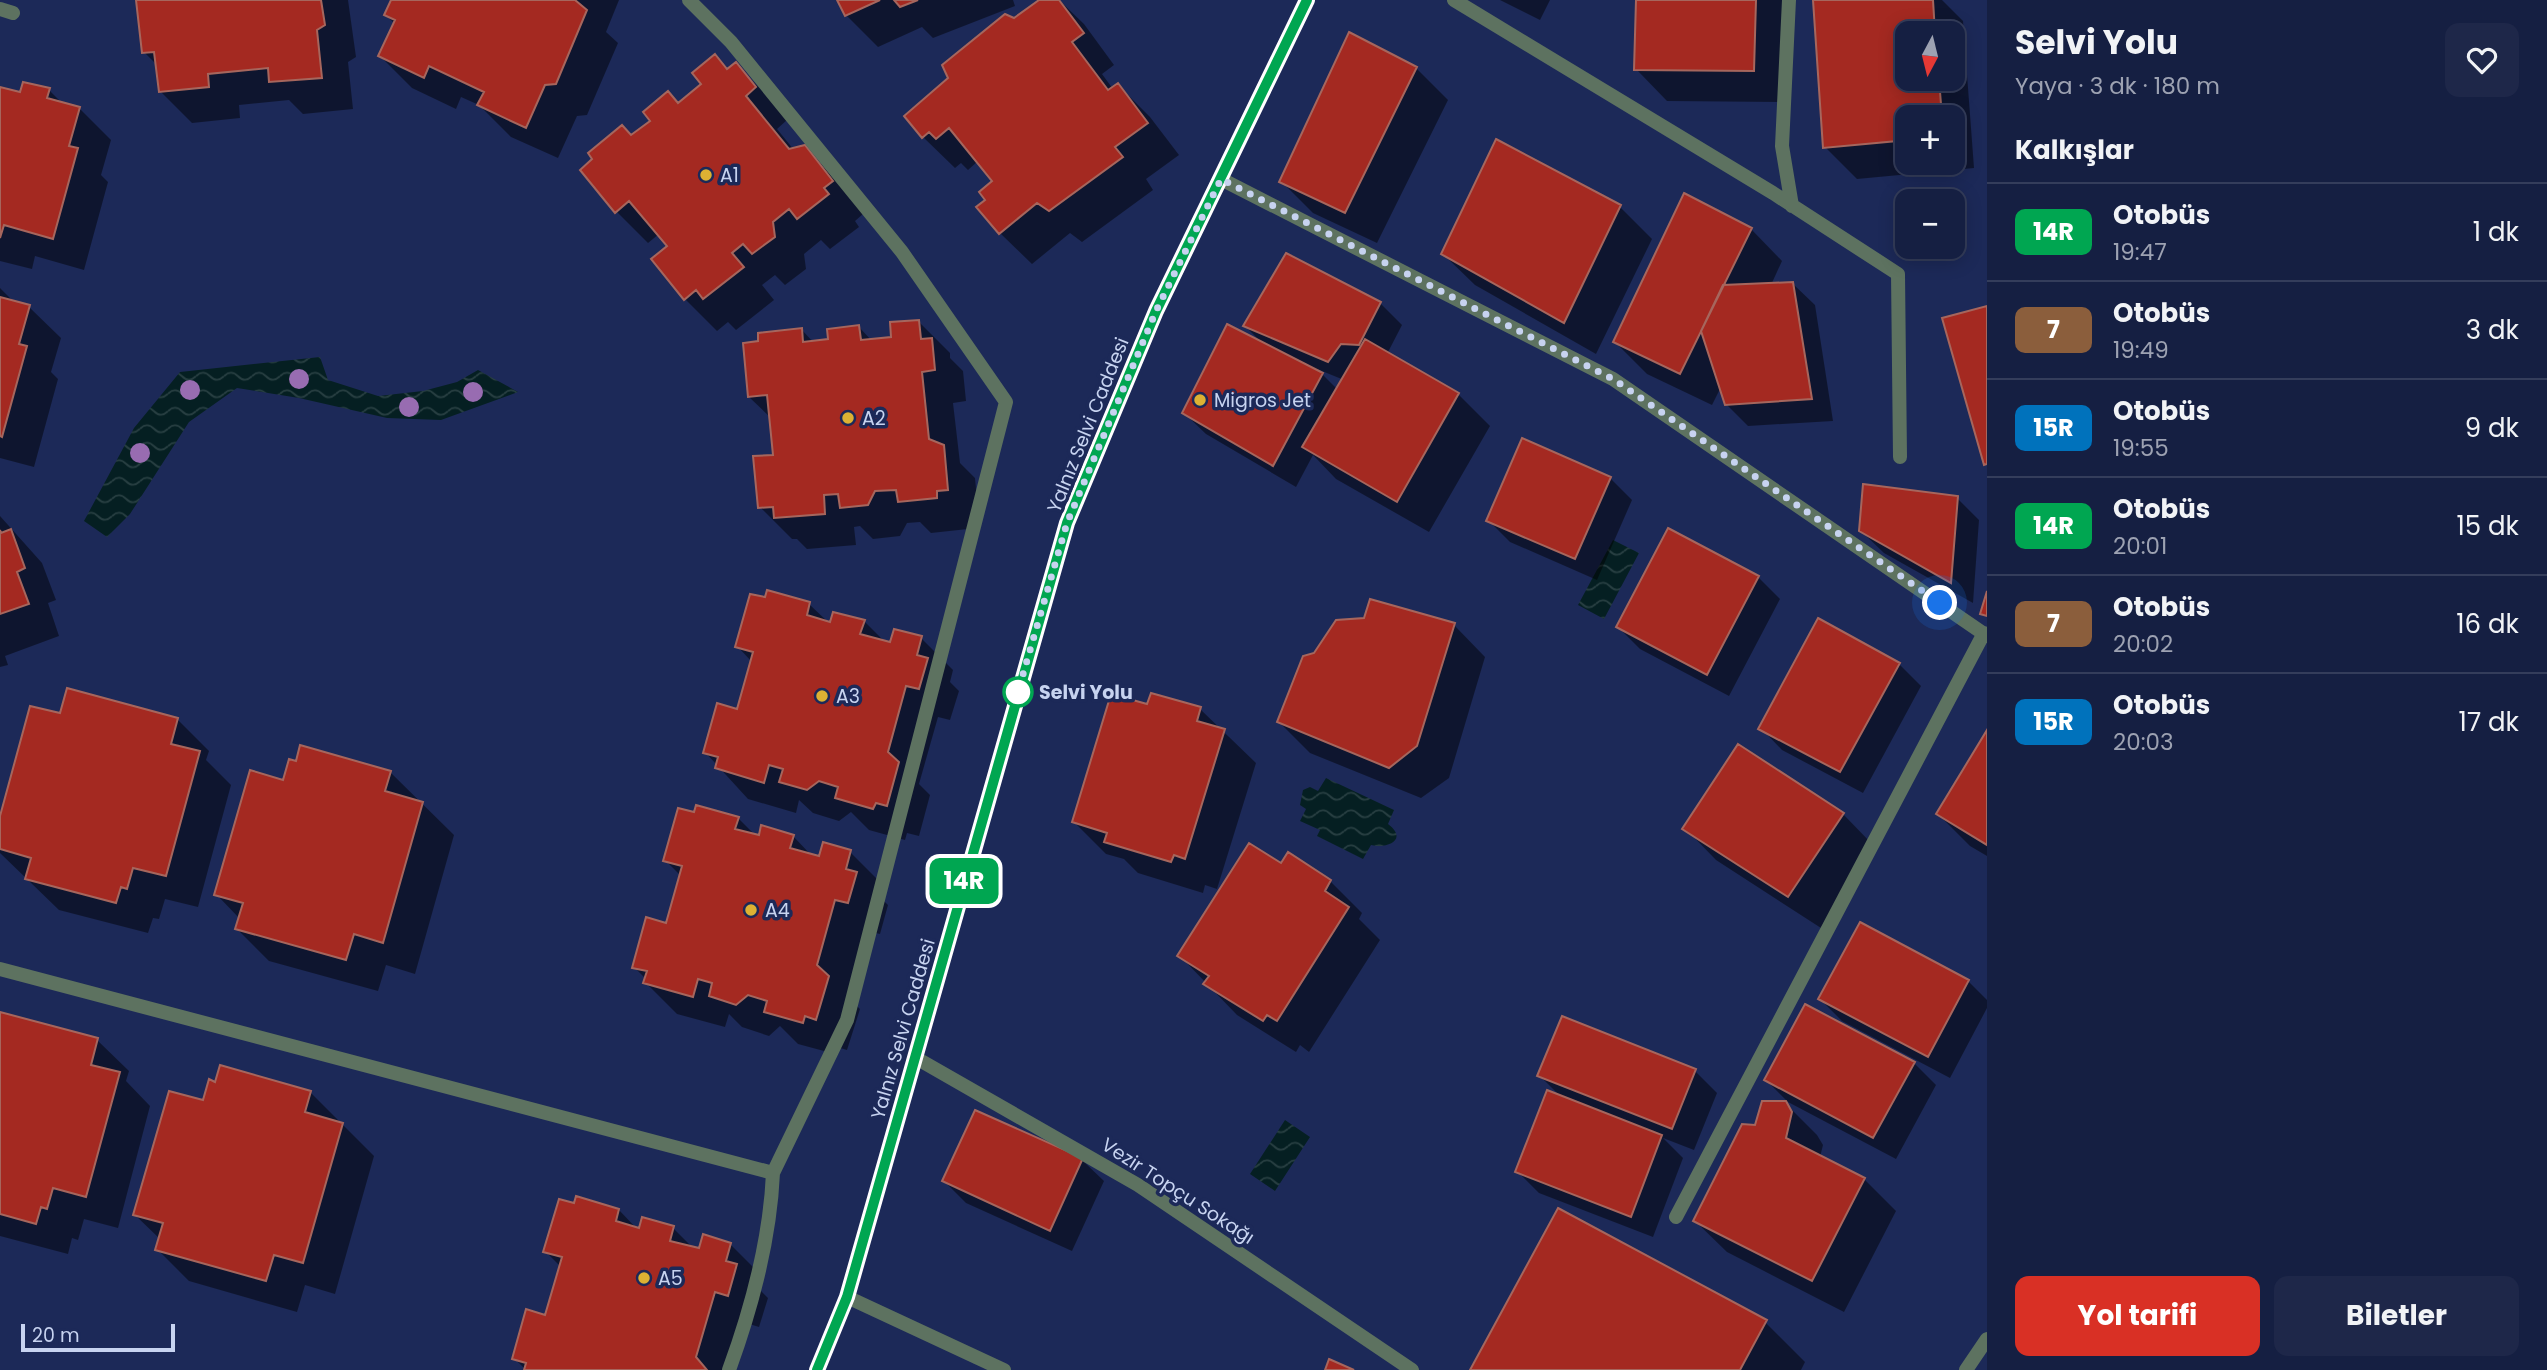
<!DOCTYPE html>
<html lang="tr">
<meta charset="utf-8">
<style>
:root{--surface:#151f42;--page:#1e2749;--text:#f1f3f6;--muted:#9da2b2;--line:#343d5b;--accent:#d93025}
body{margin:0;font-family:Poppins,sans-serif;background:var(--page);color:var(--text);height:100vh;display:flex;flex-direction:column;font-size:26px;white-space:nowrap}
*{box-sizing:border-box;margin:0}
p{font-size:23px;color:var(--muted)}
.icon{flex:none;width:38px;height:38px;fill:none;stroke:currentColor;stroke-width:2;stroke-linecap:round;stroke-linejoin:round}
.map{position:relative;flex:1;overflow:hidden}
.details{display:flex;flex-direction:column;background:var(--surface);width:560px}
.details>*{flex:none}
.badge{padding:0 14px;border-radius:10px;font-size:24px;line-height:46px}
.needle{width:46px;rotate:187deg}
.buttons{position:absolute;left:1895px;top:21px;display:grid;gap:14px}
.buttons a{display:grid;place-items:center;width:70px;height:70px;border-radius:14px;background:var(--surface);box-shadow:0 4px 18px #0003,0 0 0 2px var(--line);font-size:35px}
.scale{position:absolute;left:21px;bottom:18px;width:154px;box-sizing:border-box;padding-left:7px;border:4px solid #c7d3f0;border-top:0;font-size:19px;line-height:24px;white-space:nowrap;color:#c7d3f0;-webkit-text-stroke:5px #1c2958;paint-order:stroke}
.you{position:absolute;width:35px;height:35px;margin:-18px;border:5px solid #fff;border-radius:50%;background:#1a73e8;box-shadow:0 0 0 10px #1a73e833}
.map>.badge{position:absolute;translate:-50% -50%;box-shadow:0 0 0 4px #fff}
h2{padding:0 28px;font-size:26px;line-height:63px}
.round{display:grid;place-items:center;flex:none;width:74px;height:74px;border-radius:14px;background:var(--page)}
.summary{display:flex;align-items:center;justify-content:space-between;height:119px;padding:0 28px}
h1{font-size:33px;font-weight:700;line-height:52px}
.primary-button{display:flex;gap:14px;margin-top:auto;padding:14px 28px}
.primary-button a{flex:1;height:80px;border-radius:14px;background:var(--accent);color:#fff;font-size:28px;font-weight:700;line-height:80px;text-align:center}
.primary-button a+a{background:var(--page);color:var(--text)}
ul{padding:0;list-style:none}
li{display:flex;align-items:center;gap:21px;height:98px;padding:0 28px;border-top:2px solid var(--line)}
li div{flex:1}
li b{display:block;font-size:26px}
li em{font-style:normal}
li .badge{min-width:77px;font-weight:700;text-align:center}
main{display:flex;flex:1;min-height:0}
.map>svg:first-child{display:block}
.water{fill:url(#water-waves)}
.shadow{fill:#0007;fill-rule:evenodd}
.building{fill:#a42921;stroke:#a6665d;stroke-width:2}
.lines{fill:none;stroke-linecap:round;stroke-linejoin:round}
.service{stroke:#5d7260;stroke-width:14}
.minor{stroke:#5d7260;stroke-width:14}
.tertiary{stroke:#5d7260;stroke-width:14}
.tree{fill:#986cb1}
.line-casing{stroke:#fff;stroke-width:16}
.line{stroke:#00a651;stroke-width:10}
.walk{stroke:#c7d3f0;stroke-width:7;stroke-dasharray:0 12.6}
.poi-dot{fill:#ddb133;stroke:#1c2958;stroke-width:2.5}
.stop-dot{fill:#fff;stroke:#00a651;stroke-width:3.5}
.labels{text-anchor:middle;dominant-baseline:central;stroke-width:7;stroke-linejoin:round;paint-order:stroke}
.poi-label{font-size:19px;fill:#c7d3f0;stroke:#1c2958;text-anchor:start}
.street-label{font-size:19px;fill:#c7d3f0;stroke:#1c2958}
.stop-label{font-size:19px;font-weight:bold;fill:#c7d3f0;stroke:#1c2958;text-anchor:start}
</style>
<main>
<div class="map">
<svg width="1987" height="1370" viewBox="0 0 1987 1370">
<defs>
<pattern id="water-waves" width="16" height="10" patternUnits="userSpaceOnUse" patternTransform="scale(1.75)"><rect width="16" height="10" fill="#051f22"/><path d="M0 5q4-4 8 0t8 0" fill="none" stroke="#283f42"/></pattern>
</defs>
<rect width="100%" height="100%" fill="#1c2958"/>
<path class="water" d="M 320,357 L 328,380 L 378,396 L 423,391 L 457,382 L 478,370 L 518,392 L 441,420 L 387,418 L 299,398 L 237,388 L 189,422 L 130,514 L 107,537 L 84,521 L 134,428 L 180,372 Z
M 1613,540 L 1639,553 L 1604,619 L 1578,605 Z
M 1326,778 L 1394,810 L 1388,824 C 1408,839 1389,849 1371,845 L 1363,859 L 1317,836 L 1320,830 L 1300,821 L 1306,809 L 1300,805 L 1303,790 L 1310,787 L 1318,791 Z
M 1285,1120 L 1310,1137 L 1275,1191 L 1250,1174 Z"/>
<path class="shadow" d="M 138,0 L 348,0 L 356,57 L 348,62 L 353,109 L 303,114 L 289,100 L 239,105 L 240,118 L 192,123 L 160,91 L 158,66 L 144,52 Z
M 393,0 L 619,0 L 606,32 L 618,43 L 587,115 L 577,116 L 558,158 L 511,137 L 479,105 L 461,97 L 456,109 L 412,88 L 380,56 L 395,24 L 386,15 Z
M 839,0 L 1013,0 L 1015,6 L 933,38 L 922,27 L 878,47 L 846,15 Z
M 1042,0 L 1059,0 L 1084,24 L 1114,65 L 1102,74 L 1113,89 L 1118,85 L 1150,117 L 1179,155 L 1146,179 L 1153,190 L 1082,242 L 1070,233 L 1032,264 L 1000,233 L 987,200 L 995,181 L 978,161 L 968,170 L 961,163 L 955,168 L 923,137 L 1014,20 Z
M 1500,0 L 1550,0 L 1540,20 Z
M 1638,0 L 1788,0 L 1785,102 L 1667,101 L 1636,69 Z
M 1815,0 L 1942,0 L 1963,21 L 1974,168 L 1857,179 L 1825,147 ZM 1908,33 L 1953,33 L 1953,79 L 1908,79 ZM 1908,117 L 1953,117 L 1953,163 L 1908,163 Z
M 1350,34 L 1416,68 L 1448,100 L 1377,243 L 1313,213 L 1281,181 Z
M 715,56 L 729,70 L 736,65 L 768,96 L 787,120 L 777,129 L 794,150 L 804,147 L 836,179 L 863,214 L 855,221 L 859,227 L 830,249 L 821,240 L 804,254 L 806,269 L 785,285 L 775,275 L 762,285 L 774,300 L 736,330 L 728,322 L 717,331 L 685,299 L 654,259 L 669,247 L 659,234 L 648,243 L 616,211 L 632,137 L 703,84 Z
M 0,89 L 21,94 L 49,90 L 63,104 L 79,108 L 111,140 L 101,175 L 108,182 L 84,270 L 35,256 L 32,269 L 0,261 Z
M 1620,207 L 1652,239 L 1596,354 L 1475,285 L 1443,254 Z
M 1751,229 L 1782,261 L 1771,285 L 1792,283 L 1815,305 L 1833,421 L 1748,426 L 1726,404 L 1721,387 L 1712,405 L 1647,374 L 1615,342 Z
M 0,288 L 14,302 L 29,307 L 61,338 L 51,372 L 58,379 L 34,467 L 0,458 Z
M 1380,303 L 1402,325 L 1387,354 L 1458,394 L 1490,426 L 1429,532 L 1336,479 L 1313,455 L 1296,487 L 1206,434 L 1184,413 L 1262,343 L 1245,326 ZM 1317,369 L 1344,380 L 1338,390 Z
M 918,321 L 950,353 L 950,358 L 963,371 L 966,401 L 953,403 L 960,463 L 975,478 L 979,521 L 968,522 L 968,529 L 931,533 L 920,522 L 907,523 L 900,536 L 873,539 L 860,526 L 854,527 L 856,545 L 807,549 L 797,539 L 792,539 L 760,507 L 774,456 L 771,418 L 749,397 L 760,343 L 802,330 L 814,343 L 830,341 L 859,327 L 872,341 L 893,338 Z
M 1610,478 L 1632,500 L 1597,580 L 1510,542 L 1488,520 Z
M 1957,498 L 1979,520 L 1973,603 L 1884,553 L 1861,531 Z
M 0,516 L 42,563 L 56,600 L 48,603 L 59,636 L 5,656 L 8,665 L 0,667 Z
M 1758,577 L 1780,599 L 1729,696 L 1640,649 L 1618,627 Z
M 809,604 L 829,623 L 864,621 L 885,642 L 891,644 L 921,638 L 953,670 L 950,682 L 959,691 L 950,720 L 938,717 L 919,784 L 930,795 L 919,836 L 907,833 L 905,840 L 869,830 L 851,812 L 839,821 L 813,813 L 799,800 L 796,813 L 748,799 L 705,752 L 738,711 L 752,662 L 737,646 Z
M 1454,625 L 1485,657 L 1449,778 L 1421,798 L 1310,753 L 1279,722 Z
M 1899,664 L 1921,686 L 1863,793 L 1782,750 L 1761,728 Z
M 1148,707 L 1200,709 L 1256,763 L 1217,889 L 1205,885 L 1203,893 L 1138,873 L 1124,859 L 1106,854 L 1074,822 Z
M 61,716 L 177,719 L 209,751 L 206,760 L 231,785 L 198,907 L 165,899 L 159,919 L 153,918 L 148,933 L 59,910 L 0,853 L 0,823 Z
M 1987,734 L 1987,856 L 1970,846 L 1938,814 Z
M 390,772 L 454,835 L 415,974 L 386,965 L 378,991 L 269,961 L 237,929 L 240,919 L 216,894 L 284,782 Z
M 695,814 L 738,818 L 757,837 L 793,836 L 812,856 L 820,858 L 850,852 L 882,884 L 879,896 L 888,905 L 880,934 L 867,931 L 848,997 L 860,1009 L 847,1050 L 837,1047 L 835,1054 L 798,1044 L 780,1026 L 769,1036 L 742,1027 L 729,1014 L 725,1027 L 677,1014 L 645,982 L 646,979 L 634,967 L 667,925 L 681,876 L 665,860 Z
M 1843,814 L 1874,846 L 1821,928 L 1716,860 L 1685,828 Z
M 1281,866 L 1330,881 L 1362,913 L 1359,919 L 1380,940 L 1309,1052 L 1300,1045 L 1296,1052 L 1237,1015 L 1180,956 Z
M 1968,981 L 1987,1000 L 1987,1008 L 1950,1078 L 1842,1021 L 1820,999 Z
M 0,1013 L 97,1040 L 129,1071 L 126,1081 L 150,1106 L 118,1228 L 84,1219 L 78,1240 L 72,1238 L 68,1254 L 0,1236 Z
M 1914,1063 L 1936,1085 L 1896,1159 L 1788,1102 L 1766,1080 Z
M 1695,1071 L 1717,1093 L 1694,1150 L 1663,1138 L 1683,1158 L 1653,1237 L 1539,1193 L 1517,1171 L 1562,1098 L 1540,1076 Z
M 310,1092 L 374,1156 L 335,1294 L 305,1285 L 297,1312 L 189,1281 L 157,1249 L 160,1239 L 135,1215 L 204,1102 Z
M 1785,1103 L 1817,1135 L 1823,1145 L 1820,1157 L 1864,1179 L 1896,1211 L 1844,1312 L 1727,1252 L 1695,1221 L 1756,1126 Z
M 1082,1160 L 1104,1181 L 1072,1251 L 966,1203 L 944,1181 Z
M 619,1210 L 638,1230 L 673,1228 L 694,1249 L 730,1244 L 762,1276 L 759,1289 L 768,1298 L 759,1327 L 746,1323 L 733,1370 L 526,1370 L 514,1358 L 546,1317 L 561,1267 L 545,1251 Z
M 1765,1322 L 1805,1362 L 1801,1370 L 1472,1370 Z"/>
<path class="building" d="M 136,0 L 321,0 L 325,25 L 317,30 L 322,78 L 269,82 L 268,68 L 208,74 L 209,87 L 159,92 L 154,52 L 142,53 Z
M 391,0 L 575,0 L 587,10 L 556,84 L 545,85 L 526,128 L 477,105 L 484,92 L 429,66 L 424,78 L 378,56 L 395,20 L 384,15 Z
M 837,0 L 880,0 L 845,16 Z
M 894,0 L 918,0 L 900,7 Z
M 1039,0 L 1059,0 L 1084,33 L 1072,42 L 1108,90 L 1118,83 L 1148,123 L 1115,147 L 1123,157 L 1049,211 L 1037,203 L 999,234 L 976,207 L 985,200 L 979,192 L 992,181 L 949,128 L 936,139 L 929,132 L 922,138 L 904,116 L 948,78 L 942,65 L 1005,14 L 1014,18 Z
M 1636,0 L 1756,0 L 1754,71 L 1634,70 Z
M 1813,0 L 1933,0 L 1935,33 L 1908,33 L 1908,79 L 1939,79 L 1942,117 L 1908,117 L 1908,140 L 1823,148 Z
M 1349,32 L 1417,67 L 1345,213 L 1279,182 Z
M 715,54 L 727,69 L 736,62 L 756,87 L 746,96 L 789,149 L 805,145 L 833,181 L 824,188 L 829,194 L 797,219 L 789,209 L 773,222 L 775,237 L 752,254 L 743,244 L 732,253 L 744,267 L 703,299 L 696,290 L 684,300 L 651,259 L 667,246 L 629,201 L 615,213 L 580,170 L 592,159 L 588,153 L 622,125 L 631,135 L 650,121 L 643,112 L 668,91 L 678,103 L 701,84 L 692,73 Z
M 23,82 L 50,88 L 47,98 L 80,107 L 69,146 L 78,148 L 53,239 L 4,225 L 0,238 L 0,87 L 20,92 Z
M 1496,139 L 1621,205 L 1564,323 L 1441,254 Z
M 1684,193 L 1752,228 L 1680,374 L 1613,342 Z
M 1286,253 L 1381,302 L 1359,345 L 1341,344 L 1328,362 L 1243,326 Z
M 1793,282 L 1812,399 L 1725,405 L 1701,331 L 1723,285 Z
M 0,297 L 30,305 L 19,344 L 27,346 L 2,437 L 0,436 Z
M 1987,306 L 1987,464 L 1984,465 L 1942,318 Z
M 919,320 L 921,339 L 932,338 L 935,370 L 922,372 L 929,439 L 944,445 L 948,490 L 937,491 L 937,498 L 898,502 L 896,490 L 875,491 L 868,505 L 840,508 L 838,494 L 824,495 L 825,514 L 774,518 L 773,507 L 758,508 L 753,456 L 773,455 L 767,395 L 748,397 L 743,343 L 758,341 L 758,333 L 802,328 L 803,342 L 828,339 L 827,329 L 859,325 L 861,340 L 891,337 L 890,322 Z
M 1227,324 L 1323,373 L 1273,466 L 1182,413 Z
M 1365,339 L 1459,393 L 1397,502 L 1302,447 Z
M 1522,438 L 1611,477 L 1575,559 L 1486,521 Z
M 1863,484 L 1958,496 L 1951,583 L 1859,531 Z
M 1668,528 L 1759,576 L 1707,675 L 1616,627 Z
M 11,529 L 25,568 L 17,572 L 29,604 L 0,614 L 0,530 L 1,533 Z
M 767,590 L 810,602 L 807,615 L 830,622 L 833,612 L 865,620 L 860,634 L 890,642 L 894,629 L 922,636 L 917,655 L 928,658 L 919,689 L 906,686 L 888,752 L 899,762 L 887,806 L 876,803 L 873,809 L 835,798 L 838,787 L 819,781 L 807,790 L 779,782 L 783,769 L 769,765 L 764,783 L 715,768 L 718,757 L 703,753 L 717,703 L 737,709 L 753,652 L 735,647 L 750,594 L 765,597 Z
M 1987,591 L 1987,616 L 1980,614 Z
M 1370,599 L 1455,623 L 1417,746 L 1389,768 L 1277,722 L 1303,656 L 1314,653 L 1336,620 L 1364,618 Z
M 1818,618 L 1900,663 L 1840,772 L 1758,729 Z
M 67,688 L 178,718 L 171,744 L 200,751 L 166,876 L 133,868 L 127,889 L 121,887 L 116,903 L 25,879 L 31,858 L 0,849 L 0,816 L 30,706 L 60,713 Z
M 1151,693 L 1201,707 L 1197,721 L 1225,729 L 1185,859 L 1174,855 L 1171,862 L 1104,842 L 1107,833 L 1072,822 L 1111,694 L 1147,704 Z
M 1987,730 L 1987,845 L 1936,814 Z
M 1738,744 L 1844,813 L 1788,897 L 1682,829 Z
M 300,745 L 391,771 L 385,791 L 423,802 L 383,943 L 354,934 L 346,960 L 235,929 L 243,903 L 214,895 L 250,770 L 283,780 L 289,759 L 296,761 Z
M 696,805 L 739,817 L 735,829 L 759,835 L 761,825 L 794,835 L 790,848 L 819,856 L 823,842 L 851,850 L 846,869 L 857,872 L 848,903 L 835,900 L 817,965 L 829,976 L 816,1020 L 805,1016 L 803,1023 L 764,1012 L 767,1001 L 748,995 L 736,1005 L 709,996 L 712,983 L 698,979 L 693,997 L 643,983 L 647,971 L 632,968 L 646,917 L 666,923 L 682,866 L 663,861 L 678,808 L 694,812 Z
M 1249,843 L 1281,863 L 1288,852 L 1331,880 L 1325,891 L 1349,907 L 1277,1021 L 1267,1015 L 1263,1021 L 1203,984 L 1209,976 L 1177,956 Z
M 1860,922 L 1969,980 L 1928,1057 L 1818,999 Z
M 1805,1004 L 1915,1062 L 1873,1138 L 1764,1080 Z
M 0,1012 L 98,1038 L 91,1065 L 120,1072 L 86,1197 L 53,1188 L 47,1209 L 41,1207 L 36,1224 L 0,1214 Z
M 1562,1016 L 1696,1069 L 1672,1129 L 1537,1076 Z
M 220,1065 L 311,1091 L 305,1112 L 343,1123 L 303,1263 L 274,1255 L 266,1281 L 155,1250 L 163,1223 L 133,1215 L 169,1091 L 203,1100 L 209,1079 L 215,1082 Z
M 1547,1090 L 1662,1135 L 1631,1217 L 1515,1172 Z
M 1762,1101 L 1786,1101 L 1792,1112 L 1786,1138 L 1865,1178 L 1812,1281 L 1693,1221 L 1742,1124 L 1755,1125 Z
M 975,1110 L 1083,1158 L 1050,1231 L 942,1181 Z
M 576,1196 L 619,1209 L 616,1221 L 639,1228 L 642,1217 L 674,1226 L 670,1241 L 699,1248 L 703,1234 L 731,1243 L 726,1261 L 737,1264 L 728,1296 L 715,1292 L 696,1357 L 707,1370 L 524,1370 L 526,1363 L 512,1359 L 526,1309 L 545,1315 L 562,1257 L 543,1252 L 559,1199 L 574,1203 Z
M 1558,1208 L 1767,1320 L 1740,1370 L 1470,1370 Z
M 1329,1359 L 1354,1370 L 1325,1370 Z"/>
<g class="lines">
<path class="service" d="M 0,9 L 13,13"/>
<path class="minor" d="M 689,0 L 731,42 L 902,252 L 1006,402 L 847,1020 L 773,1173
M 1454,0 L 1773,193 L 1898,274 L 1900,457
M 1789,0 L 1782,146 L 1792,206
M 1221,179 L 1613,379 L 1987,636
M 0,969 L 773,1173 C 770,1241 752,1307 729,1370
M 916,1058 L 1138,1185 L 1412,1370
M 1676,1217 L 1984,633
M 847,1297 L 1004,1370
M 1966,1370 L 1987,1339"/>
<path class="tertiary" d="M 817,1370 L 847,1297 L 1067,523 L 1156,311 L 1307,0"/>
</g>
<g class="tree">
<circle cx="299" cy="379" r="10"/>
<circle cx="190" cy="390" r="10"/>
<circle cx="473" cy="392" r="10"/>
<circle cx="409" cy="407" r="10"/>
<circle cx="140" cy="453" r="10"/>
</g>
<g class="lines">
<g class="line-casing">
<path id="line" d="M 817,1370 L 847,1297 L 1067,523 L 1156,311 L 1307,0"/>
</g>
<use href="#line" class="line"/>
<path class="walk" d="M 1018,692 L 1017,695 L 1067,523 L 1156,311 L 1221,179 L 1613,379 L 1940,603"/>
</g>
<g class="poi-dot">
<circle cx="706" cy="175" r="7"/>
<circle cx="1200" cy="400" r="7"/>
<circle cx="848" cy="418" r="7"/>
<circle cx="822" cy="696" r="7"/>
<circle cx="751" cy="910" r="7"/>
<circle cx="644" cy="1278" r="7"/>
</g>
<circle class="stop-dot" cx="1018" cy="692" r="14"/>
<g class="labels">
<g class="poi-label">
<text x="720" y="175">A1</text>
<text x="1214" y="400">Migros Jet</text>
<text x="862" y="418">A2</text>
<text x="836" y="696">A3</text>
<text x="765" y="910">A4</text>
<text x="658" y="1278">A5</text>
</g>
<g class="street-label">
<text transform="translate(1088 425) rotate(-68)">Yalnız Selvi Caddesi</text>
<text transform="translate(903 1029) rotate(-74)">Yalnız Selvi Caddesi</text>
<text transform="translate(1178 1191) rotate(33)">Vezir Topçu Sokağı</text>
</g>
<g class="stop-label">
<text x="1039" y="692">Selvi Yolu</text>
</g>
</g>
</svg>
<div class="buttons">
<a><svg class="needle" viewBox="-14 -14 28 28"><path d="M0-13l5 13h-10z" fill="#e53935"/><path d="M0 13l5-13h-10z" fill="#9da2b2"/></svg></a>
<a>+</a>
<a>−</a>
</div>
<div class="scale">20 m</div>
<div class="you" style="left:1940px;top:603px"></div>
<b class="badge" style="left:964px;top:881px;background:#00a651;color:#fff">14R</b>
</div>
<section class="details">
<div class="summary"><div><h1>Selvi Yolu</h1><p>Yaya · 3 dk · 180 m</p></div><a class="round"><svg class="icon" aria-label="heart" viewBox="0 0 24 24"><path d="M12 20l-8-8c-3-5 5-10 8-4 3-6 11-1 8 4z"/></svg></a></div>
<h2>Kalkışlar</h2>
<ul>
<li><span class="badge" style="background:#00a651;color:#fff">14R</span><div><b>Otobüs</b><p>19:47</p></div><em>1 dk</em></li>
<li><span class="badge" style="background:#8b5e3c;color:#fff">7</span><div><b>Otobüs</b><p>19:49</p></div><em>3 dk</em></li>
<li><span class="badge" style="background:#0072bc;color:#fff">15R</span><div><b>Otobüs</b><p>19:55</p></div><em>9 dk</em></li>
<li><span class="badge" style="background:#00a651;color:#fff">14R</span><div><b>Otobüs</b><p>20:01</p></div><em>15 dk</em></li>
<li><span class="badge" style="background:#8b5e3c;color:#fff">7</span><div><b>Otobüs</b><p>20:02</p></div><em>16 dk</em></li>
<li><span class="badge" style="background:#0072bc;color:#fff">15R</span><div><b>Otobüs</b><p>20:03</p></div><em>17 dk</em></li>
</ul>
<div class="primary-button"><a>Yol tarifi</a><a>Biletler</a></div>
</section>
</main>
